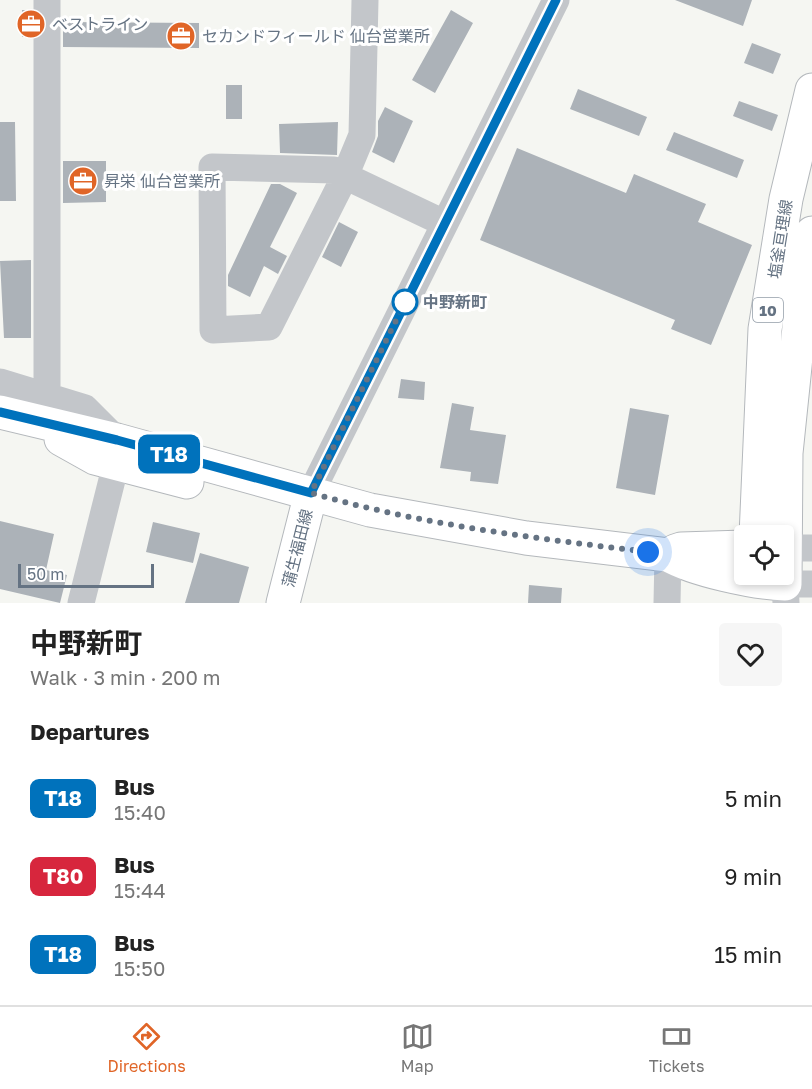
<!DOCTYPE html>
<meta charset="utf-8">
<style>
:root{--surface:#fff;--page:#f6f6f6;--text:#222;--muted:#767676;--line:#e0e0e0;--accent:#e06527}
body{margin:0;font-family:"Golos Text","Noto Sans JP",sans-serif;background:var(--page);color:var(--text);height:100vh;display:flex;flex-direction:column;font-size:22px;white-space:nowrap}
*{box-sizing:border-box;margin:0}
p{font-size:20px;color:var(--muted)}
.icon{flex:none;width:33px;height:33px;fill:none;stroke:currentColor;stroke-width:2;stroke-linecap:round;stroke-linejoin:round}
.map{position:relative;height:603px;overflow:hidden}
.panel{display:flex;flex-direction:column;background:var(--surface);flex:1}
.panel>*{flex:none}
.badge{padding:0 12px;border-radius:9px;font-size:21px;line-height:39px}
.fabs{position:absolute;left:734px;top:525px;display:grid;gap:12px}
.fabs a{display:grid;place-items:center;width:60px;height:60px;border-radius:6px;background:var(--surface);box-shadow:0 3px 9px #0003;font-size:30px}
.scale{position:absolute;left:18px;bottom:15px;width:136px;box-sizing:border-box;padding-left:6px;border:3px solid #657383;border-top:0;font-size:16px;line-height:21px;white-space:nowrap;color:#657383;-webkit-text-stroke:4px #fff;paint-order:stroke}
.you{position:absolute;width:30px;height:30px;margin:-15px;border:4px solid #fff;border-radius:50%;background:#1a73e8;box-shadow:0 0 0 9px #1a73e833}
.map>.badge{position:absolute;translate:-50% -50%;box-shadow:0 0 0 3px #fff}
h2{padding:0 30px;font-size:22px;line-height:54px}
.round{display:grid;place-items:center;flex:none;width:63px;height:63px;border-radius:6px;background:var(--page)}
.summary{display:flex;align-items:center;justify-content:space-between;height:102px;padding:0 30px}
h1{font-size:28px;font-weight:700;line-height:45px}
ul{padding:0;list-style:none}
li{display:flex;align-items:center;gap:18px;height:78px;padding:0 30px}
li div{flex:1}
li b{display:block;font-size:22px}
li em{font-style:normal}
li .badge{min-width:66px;font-weight:700;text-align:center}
.menu{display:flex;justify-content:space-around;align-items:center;height:84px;border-top:2px solid var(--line);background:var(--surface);font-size:16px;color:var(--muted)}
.menu a{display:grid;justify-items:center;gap:3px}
.menu .active{color:var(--accent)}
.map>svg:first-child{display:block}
.building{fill:#acb2b8}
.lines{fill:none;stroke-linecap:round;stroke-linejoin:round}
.major-casing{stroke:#b4b8bc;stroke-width:35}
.minor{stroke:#c3c6ca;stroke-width:27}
.major{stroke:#fff;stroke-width:33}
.line-casing{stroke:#fff;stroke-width:14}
.line{stroke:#0072bc;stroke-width:9}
.walk{stroke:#657383;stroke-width:6;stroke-dasharray:0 10.8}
.stop-dot{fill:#fff;stroke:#0072bc;stroke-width:3}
.labels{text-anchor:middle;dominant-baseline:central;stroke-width:6;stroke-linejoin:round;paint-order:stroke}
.shield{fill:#fff;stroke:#939da8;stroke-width:1.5}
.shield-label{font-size:15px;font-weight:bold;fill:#657383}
.poi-label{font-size:16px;fill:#657383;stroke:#fff;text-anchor:start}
.street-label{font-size:16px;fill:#657383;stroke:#fff}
.stop-label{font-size:16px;font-weight:bold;fill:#657383;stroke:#fff;text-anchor:start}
</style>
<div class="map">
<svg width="812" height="603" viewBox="0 0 812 603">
<rect width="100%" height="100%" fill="#f5f6f2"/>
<path class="building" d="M 675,0 L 752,0 L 743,26 Z
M 22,10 L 31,10 L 31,36 L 22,37 Z
M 451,10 L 473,23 L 435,93 L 412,80 Z
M 63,22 L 199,23 L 199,48 L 63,47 Z
M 752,43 L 781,54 L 773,74 L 744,63 Z
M 226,85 L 242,85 L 242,119 L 226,119 Z
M 578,89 L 647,117 L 639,136 L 570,109 Z
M 739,101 L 778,115 L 772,131 L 733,116 Z
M 385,107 L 413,121 L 394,163 L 372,152 L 378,136 L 378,121 Z
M 0,122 L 15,122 L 16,201 L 0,201 Z
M 338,122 L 337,155 L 280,153 L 279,124 Z
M 674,132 L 744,160 L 737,178 L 666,150 Z
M 517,148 L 626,193 L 634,174 L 706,204 L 698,222 L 752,245 L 711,345 L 671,329 L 675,320 L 480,240 Z
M 63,161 L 106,161 L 106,202 L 63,203 Z
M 271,184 L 280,184 L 297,193 L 270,247 L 287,256 L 278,274 L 264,266 L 250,297 L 228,286 L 228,275 Z
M 339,222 L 358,232 L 341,267 L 322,257 Z
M 31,260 L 31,338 L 4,338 L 0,261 Z
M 401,379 L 425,382 L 424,400 L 398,398 Z
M 452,403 L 474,407 L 470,430 L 506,435 L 498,484 L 470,481 L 471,472 L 440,468 Z
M 630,408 L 669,415 L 655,495 L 616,488 Z
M 0,521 L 54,534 L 46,570 L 67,575 L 60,603 L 0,589 Z
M 153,522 L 200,533 L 193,563 L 146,552 Z
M 200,553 L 249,567 L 239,603 L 185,603 Z
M 529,585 L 562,588 L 561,603 L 528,603 Z"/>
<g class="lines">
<g class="major-casing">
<path id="major" d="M 0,412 L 117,440 L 370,510 L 526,538 L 668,555 C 694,570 754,583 785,584 L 786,453 L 803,289 L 812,233
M 61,439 L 95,458 L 187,482
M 756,536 L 765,329 L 786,199 L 812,90
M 675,551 L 681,549 L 744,547
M 283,603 L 311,493"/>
</g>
<path class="minor" d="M 365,0 L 362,135 L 345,176 L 269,327 L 213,330 L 212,167 L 334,170 L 345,176 L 444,223
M 0,382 L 85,408 L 117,440
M 47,397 L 47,0
M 311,493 L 556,0
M 786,548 L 812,548
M 81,603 L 116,464
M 667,603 L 668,555
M 786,603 L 785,584 L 812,584"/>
<use href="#major" class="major"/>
</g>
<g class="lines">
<g class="line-casing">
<path id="line" d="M 0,412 L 117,440 L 311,493 L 556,0"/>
</g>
<use href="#line" class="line"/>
<path class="walk" d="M 405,302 L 311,493 C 422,525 535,538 648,552"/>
</g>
<defs>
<g id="office-disc" transform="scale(1.5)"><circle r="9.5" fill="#e06527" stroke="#fff"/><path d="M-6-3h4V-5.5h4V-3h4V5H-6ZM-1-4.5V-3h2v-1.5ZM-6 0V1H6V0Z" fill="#fff"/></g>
</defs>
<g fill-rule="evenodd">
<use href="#office-disc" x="31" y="24"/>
<use href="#office-disc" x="181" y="36"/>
<use href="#office-disc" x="83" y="181"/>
</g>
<circle class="stop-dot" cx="405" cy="302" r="12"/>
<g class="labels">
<rect class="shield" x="753" y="298" width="30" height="24" rx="4.5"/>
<g class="shield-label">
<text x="768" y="310">10</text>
</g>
<g class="poi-label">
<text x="52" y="24">ベストライン</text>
<text x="202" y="36">セカンドフィールド 仙台営業所</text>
<text x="104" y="181">昇栄 仙台営業所</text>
</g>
<g class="street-label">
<text transform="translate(780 239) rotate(-81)">塩釜亘理線</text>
<text transform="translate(297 548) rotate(-76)">蒲生福田線</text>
</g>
<g class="stop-label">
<text x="423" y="302">中野新町</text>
</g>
</g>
</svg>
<div class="fabs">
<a><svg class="icon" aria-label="locate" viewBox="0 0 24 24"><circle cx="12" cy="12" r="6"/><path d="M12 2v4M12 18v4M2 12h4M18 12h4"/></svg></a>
</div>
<div class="scale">50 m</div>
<div class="you" style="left:648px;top:552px"></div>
<b class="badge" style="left:169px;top:454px;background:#0072bc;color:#fff">T18</b>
</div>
<section class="panel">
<div class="summary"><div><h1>中野新町</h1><p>Walk · 3 min · 200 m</p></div><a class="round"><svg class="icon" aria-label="heart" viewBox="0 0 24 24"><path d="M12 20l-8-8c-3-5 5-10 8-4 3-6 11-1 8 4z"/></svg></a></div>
<h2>Departures</h2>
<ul>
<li><span class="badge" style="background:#0072bc;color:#fff">T18</span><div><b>Bus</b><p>15:40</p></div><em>5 min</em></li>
<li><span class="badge" style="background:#d7263d;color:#fff">T80</span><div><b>Bus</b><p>15:44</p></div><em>9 min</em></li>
<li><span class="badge" style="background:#0072bc;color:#fff">T18</span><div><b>Bus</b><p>15:50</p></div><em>15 min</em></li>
</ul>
</section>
<nav class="menu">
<a class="active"><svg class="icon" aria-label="directions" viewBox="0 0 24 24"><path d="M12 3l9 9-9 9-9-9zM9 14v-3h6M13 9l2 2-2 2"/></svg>Directions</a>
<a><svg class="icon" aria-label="map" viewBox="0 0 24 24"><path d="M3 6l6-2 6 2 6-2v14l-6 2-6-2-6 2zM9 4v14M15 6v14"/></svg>Map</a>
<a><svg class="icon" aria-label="tickets" viewBox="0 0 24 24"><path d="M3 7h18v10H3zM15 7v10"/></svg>Tickets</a>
</nav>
